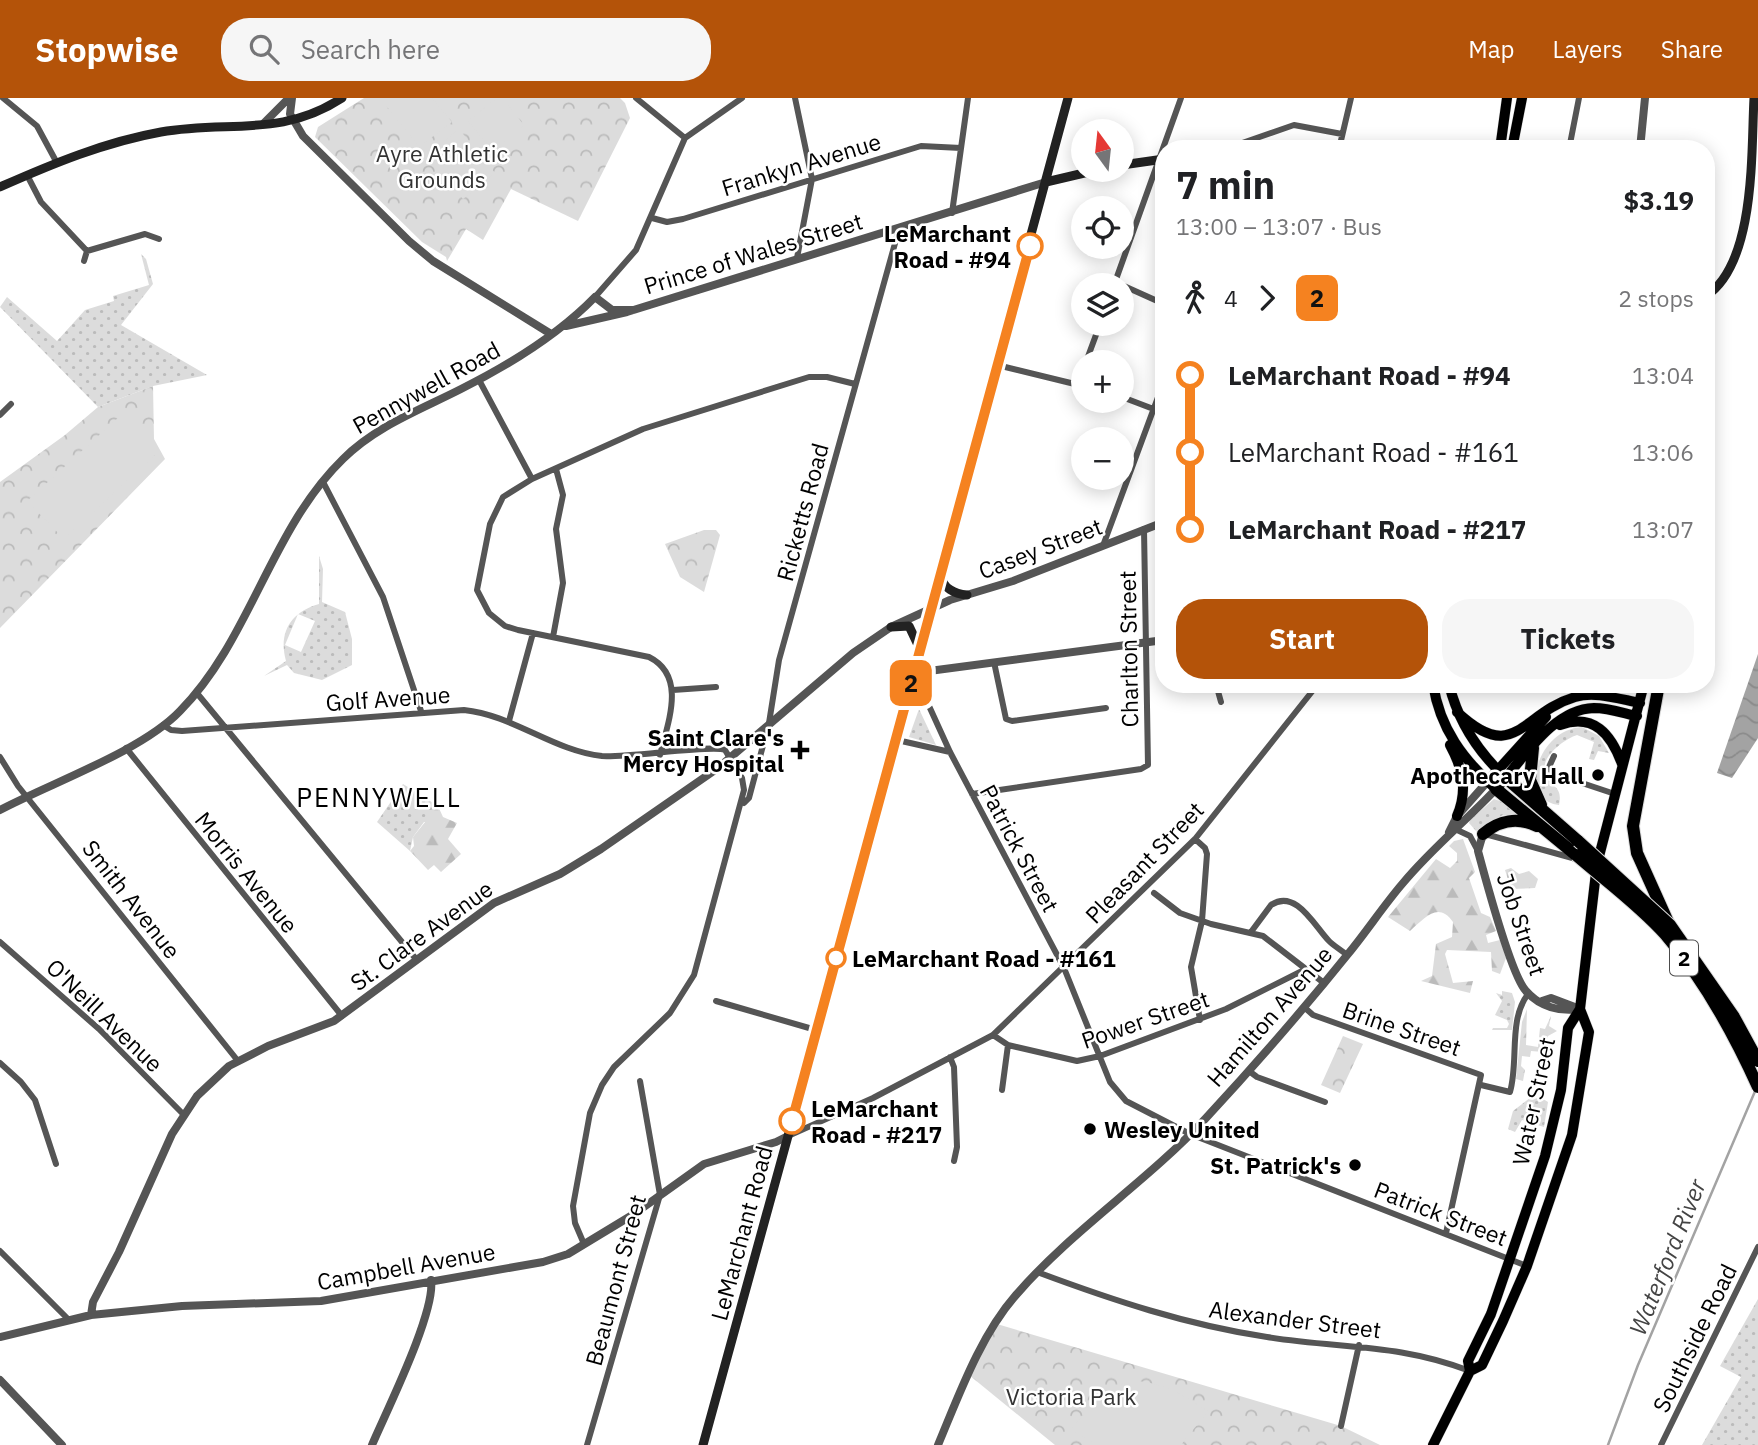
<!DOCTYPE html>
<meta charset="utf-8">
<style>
:root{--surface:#fff;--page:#f6f6f6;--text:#202124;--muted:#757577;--accent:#b45309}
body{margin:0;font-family:"IBM Plex Sans",sans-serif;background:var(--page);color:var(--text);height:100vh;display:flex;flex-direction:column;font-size:26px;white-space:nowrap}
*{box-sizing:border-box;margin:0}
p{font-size:23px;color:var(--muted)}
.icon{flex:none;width:38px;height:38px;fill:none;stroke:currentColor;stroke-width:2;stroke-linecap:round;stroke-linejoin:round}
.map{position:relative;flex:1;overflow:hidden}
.side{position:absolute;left:1155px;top:42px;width:560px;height:553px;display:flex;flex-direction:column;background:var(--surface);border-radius:28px;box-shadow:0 4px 18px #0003}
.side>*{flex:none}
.badge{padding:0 14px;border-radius:10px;font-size:24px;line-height:46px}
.needle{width:46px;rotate:345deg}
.buttons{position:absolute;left:1071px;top:21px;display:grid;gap:14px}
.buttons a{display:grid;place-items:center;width:63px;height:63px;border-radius:50%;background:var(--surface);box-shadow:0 4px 18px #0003;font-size:35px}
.map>.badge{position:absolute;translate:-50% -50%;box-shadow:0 0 0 4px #fff}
.legs{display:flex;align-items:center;gap:10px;height:77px;padding:0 21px;font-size:23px}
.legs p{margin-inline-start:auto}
.head{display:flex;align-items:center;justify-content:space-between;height:119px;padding:0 21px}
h1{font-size:38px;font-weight:700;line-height:52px}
.button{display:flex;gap:14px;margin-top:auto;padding:14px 21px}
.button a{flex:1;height:80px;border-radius:28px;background:var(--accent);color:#fff;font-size:28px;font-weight:700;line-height:80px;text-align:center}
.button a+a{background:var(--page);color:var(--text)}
ul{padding:0 21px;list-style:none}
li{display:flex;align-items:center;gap:24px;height:77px;font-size:26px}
li i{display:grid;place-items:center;width:10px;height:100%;margin:0 9px;background:currentColor}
li i::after{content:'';width:18px;height:18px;margin:-9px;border:5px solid;border-radius:50%;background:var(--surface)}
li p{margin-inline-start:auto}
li:first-child i{background:linear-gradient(#0000 50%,currentColor 0)}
li:last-child i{background:linear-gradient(currentColor 50%,#0000 0)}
header{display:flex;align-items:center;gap:42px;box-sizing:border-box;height:98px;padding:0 35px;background:var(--accent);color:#fff}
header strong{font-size:33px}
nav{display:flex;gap:38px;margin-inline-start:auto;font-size:24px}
.search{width:490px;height:63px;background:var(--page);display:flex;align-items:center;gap:18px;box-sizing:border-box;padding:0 24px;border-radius:28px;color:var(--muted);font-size:26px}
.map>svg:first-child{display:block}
.grass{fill:url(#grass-dots);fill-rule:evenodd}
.forest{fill:url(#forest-firs)}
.park{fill:url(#park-crowns)}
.pitch{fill:#dcdcdc}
.water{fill:url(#water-waves)}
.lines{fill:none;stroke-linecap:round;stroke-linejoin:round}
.stream{stroke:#a3a3a3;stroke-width:2.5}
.primary-casing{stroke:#dbdbdb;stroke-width:11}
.motorway-casing{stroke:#dbdbdb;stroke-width:14}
.minor{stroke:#555;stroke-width:6}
.tertiary{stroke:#555;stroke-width:8}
.secondary{stroke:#222;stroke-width:9}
.primary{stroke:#000;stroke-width:10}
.motorway{stroke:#000;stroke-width:12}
.motorway-bridge-casing{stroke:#dbdbdb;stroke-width:14;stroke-linecap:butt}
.motorway-bridge{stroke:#000;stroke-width:12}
.line-1-casing{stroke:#fff;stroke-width:16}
.line-1{stroke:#f58220;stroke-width:10}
.stop-1-dot{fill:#fff;stroke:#f58220;stroke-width:3.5}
.poi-dot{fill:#000;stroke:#fff;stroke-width:2.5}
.labels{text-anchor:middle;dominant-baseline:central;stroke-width:5;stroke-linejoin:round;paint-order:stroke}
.shield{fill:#fff;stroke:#4c4c4c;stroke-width:2}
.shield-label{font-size:21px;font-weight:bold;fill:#000}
.park-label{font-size:23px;fill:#333;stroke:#fff}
.street-label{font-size:23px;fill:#000;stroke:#fff}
.stop-label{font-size:23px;font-weight:bold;fill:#000;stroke:#fff;text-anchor:start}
.poi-label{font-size:23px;font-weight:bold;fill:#000;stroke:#fff;text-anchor:end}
.water-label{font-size:24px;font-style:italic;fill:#444;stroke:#fff}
.quarter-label{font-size:26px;letter-spacing:2px;fill:#000;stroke:#fff}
</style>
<header>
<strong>Stopwise</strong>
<div class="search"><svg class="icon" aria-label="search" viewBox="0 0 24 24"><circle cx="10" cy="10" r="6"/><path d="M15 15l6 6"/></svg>Search here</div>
<nav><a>Map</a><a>Layers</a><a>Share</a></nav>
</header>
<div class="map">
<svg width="1758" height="1347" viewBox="0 0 1758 1347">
<defs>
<pattern id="grass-dots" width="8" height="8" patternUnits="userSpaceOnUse" patternTransform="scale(1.75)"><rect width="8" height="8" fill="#dcdcdc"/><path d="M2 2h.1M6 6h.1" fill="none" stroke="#bbb" stroke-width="1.8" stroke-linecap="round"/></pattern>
<pattern id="forest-firs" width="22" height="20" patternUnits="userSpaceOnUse" patternTransform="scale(1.75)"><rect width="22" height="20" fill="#dcdcdc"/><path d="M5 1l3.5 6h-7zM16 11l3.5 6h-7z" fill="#bbb"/></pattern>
<pattern id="park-crowns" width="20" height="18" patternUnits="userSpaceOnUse" patternTransform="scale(1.75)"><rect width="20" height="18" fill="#dcdcdc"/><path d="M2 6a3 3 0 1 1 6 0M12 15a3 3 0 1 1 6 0" fill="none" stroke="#bbb"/></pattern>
<pattern id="water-waves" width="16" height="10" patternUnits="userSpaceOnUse" patternTransform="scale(1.75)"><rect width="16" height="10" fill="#a3a3a3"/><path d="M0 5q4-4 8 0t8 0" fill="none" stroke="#8b8b8b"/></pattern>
</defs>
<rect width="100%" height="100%" fill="#fff"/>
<path class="grass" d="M 141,156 L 146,161 L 153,186 L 121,227 L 207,277 L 153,288 L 98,309 L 0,209 L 7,199 L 57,243 L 85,212 L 114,203 L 113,198 L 149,187 Z
M 319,458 L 323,471 L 322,504 L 345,514 L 352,541 L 352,567 L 322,582 L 294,575 L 287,567 L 264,578 L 286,563 C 278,534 291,514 319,506 ZM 298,516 L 315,523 L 301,554 L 285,547 Z
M 919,611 L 936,647 L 909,639 Z
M 1582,629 L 1599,638 L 1609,655 L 1598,653 L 1594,662 L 1589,661 L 1594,644 L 1577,637 C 1564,641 1537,661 1546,678 C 1552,690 1563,688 1559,707 C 1518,702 1536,632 1582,629 Z
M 403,686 L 438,708 L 428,724 L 424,724 L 413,739 L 410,753 L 377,724 Z
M 1494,701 L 1503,704 L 1518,717 L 1503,717 L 1476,733 L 1469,725 L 1470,722 Z
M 1502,893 L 1512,895 L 1515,904 L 1512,932 L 1492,932 L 1493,930 L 1507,930 L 1509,926 L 1507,922 L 1495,917 L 1502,903 L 1496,895 L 1502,897 Z
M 1535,996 L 1548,1004 L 1544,1029 L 1522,1022 L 1515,1034 L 1508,1031 L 1513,1013 Z
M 1758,1201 L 1758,1347 L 1702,1347 L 1741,1279 L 1720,1268 Z"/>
<path class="forest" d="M 438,708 L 443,719 L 457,725 L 448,741 L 461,756 L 441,774 L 434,767 L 428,772 L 410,753 L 414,748 L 413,739 Z
M 1463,741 L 1475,774 L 1469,780 L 1481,815 L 1490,819 L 1496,833 L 1486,837 L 1488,845 L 1500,842 L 1506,860 L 1500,876 L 1492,873 L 1491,854 L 1447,852 L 1445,856 L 1453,885 L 1473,883 L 1470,895 L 1421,883 L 1432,878 L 1436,846 L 1452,839 L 1453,824 C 1438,803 1425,820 1410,833 L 1388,819 L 1436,761 L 1450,770 L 1457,763 L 1457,755 L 1449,748 L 1454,743 Z
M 1511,770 L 1519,776 L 1529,773 L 1538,781 L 1535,790 L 1511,791 L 1505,772 Z
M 1527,911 L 1526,947 L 1538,949 L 1540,930 L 1545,931 L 1551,918 L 1549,928 L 1557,933 L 1548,938 L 1543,954 L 1531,953 L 1530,959 L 1522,958 L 1521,968 L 1525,972 L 1523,983 L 1516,981 L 1522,924 Z"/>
<path class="park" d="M 364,0 L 620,0 L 625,5 L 630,20 L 578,123 L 511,91 L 483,142 L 466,131 L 447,163 L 446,159 L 422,144 L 315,39 L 318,29 Z
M 153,288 L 154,341 L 165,361 L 0,530 L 0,384 L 65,337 L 98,309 Z
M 704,432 L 716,432 L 720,437 L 704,494 L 680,479 L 665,446 Z
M 1343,938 L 1363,946 L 1340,995 L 1321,987 Z
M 997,1226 L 1341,1328 L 1380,1347 L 1055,1347 L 969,1277 Z"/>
<path class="pitch" d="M 391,0 L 432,0 L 452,24 L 419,49 L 384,5 Z
M 497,0 L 502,0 L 524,27 L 493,53 L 468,23 Z
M 459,31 L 495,75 L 463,101 L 427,57 Z
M 120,318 L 157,355 L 64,441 L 27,403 Z
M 1127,1283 C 1161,1282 1181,1296 1208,1313 L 1181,1347 L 1096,1347 L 1071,1331 L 1103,1296 Z"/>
<path class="water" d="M 1758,556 L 1758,640 L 1732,680 L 1717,675 Z"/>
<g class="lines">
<path class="stream" d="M 1608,1347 L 1638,1267 L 1756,991"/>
<g class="primary-casing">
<path id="primary" d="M 1500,51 L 1507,0
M 1512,51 L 1522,0
M 1433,586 C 1440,631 1463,661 1496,691 C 1522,663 1552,611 1594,610 C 1608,610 1623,615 1637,618
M 1449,586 C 1458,624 1478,654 1506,680
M 1457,614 C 1515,668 1521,615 1575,599 C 1595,593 1619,601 1640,605
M 1560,627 C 1594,615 1611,636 1622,666
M 1450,647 C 1463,671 1468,692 1457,718
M 1488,683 L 1546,619
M 1470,1273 L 1468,1263 L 1491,1216 L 1545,1058 L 1561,992 L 1568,930 L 1580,911 L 1597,766 L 1644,586
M 1470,1273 L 1482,1267 L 1503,1223 L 1527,1168 L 1572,1037 L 1589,934 L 1580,911
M 1433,1347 L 1470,1273"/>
</g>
<g class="motorway-casing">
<path id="motorway" d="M 1659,586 L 1633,728 L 1637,755 L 1668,824
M 1533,650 L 1530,682 L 1541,707
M 1506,680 L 1578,743
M 1496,691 L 1576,757
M 1483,736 C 1499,722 1518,719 1537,728"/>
</g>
<path class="minor" d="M 3,0 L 37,28 L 57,65
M 636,0 L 685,40
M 795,0 L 812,81 L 797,160
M 1225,51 L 1294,27 L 1342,36
M 1339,51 L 1351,0
M 1569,51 L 1579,0
M 27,77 L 41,104 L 87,153 L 84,163
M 952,115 L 968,0
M 652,120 L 667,124 L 683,121 L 921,48 L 961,50
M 87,153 L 145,136 L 159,141
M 1115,184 L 1164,206
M 1114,187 L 1181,0
M 595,199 L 636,152 L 685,40 L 742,0
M 1086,264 L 1100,226
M 997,267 L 1083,288
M 479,282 L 532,381
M 1078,286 L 1083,272
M 1122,299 L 1164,315
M 0,317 L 11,306
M 323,384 L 383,499 L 421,613
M 1104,445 L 1164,283
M 553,539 L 563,485 L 556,431 L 563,397 L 556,371
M 994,564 L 1006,621 L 1012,623 L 1106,610
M 914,575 L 950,654 L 1064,870 L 1110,984 L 1126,1003 L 1190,1036 L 1527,1168
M 1216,586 L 1221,604
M 673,592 L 716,589
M 196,594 L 416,861
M 509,623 L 533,535
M 163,627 L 171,632 L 182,633 L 464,612 C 513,617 554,653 602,658 C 627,660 714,646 725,652 L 742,680 L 744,692 L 694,877 L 670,915 L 614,969 L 602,987 L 590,1015 L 573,1108 L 575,1125 L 584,1146
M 897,642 L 950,654
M 126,650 L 342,918
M 660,657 C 668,624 687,578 649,559 L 518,532 L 505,528 L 489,515 L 477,492 L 490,426 L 503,399 L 532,381 L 643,331 L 809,279 L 827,279 L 855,286
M 1554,658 L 1549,669 L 1552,675 L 1615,696
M 0,659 L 18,688 L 238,963
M 972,696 L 1141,671 L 1148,667 L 1144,431
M 744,705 L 749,700 L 769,625 L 779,562 L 899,131
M 1455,731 L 1470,738 L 1478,753
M 1485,736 L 1576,761
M 1195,741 L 1205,750 L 1207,756 L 1202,823 L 1191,869 L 1200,922
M 1154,795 L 1180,815 L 1211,826 L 1263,838 L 1324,885
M 1251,834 L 1271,807 C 1296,790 1315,829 1329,843 C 1334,848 1341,852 1347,857
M 0,844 L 99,931 L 184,1017
M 716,903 L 816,932
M 1304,909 L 1313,917 L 1481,977 L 1446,1135
M 993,937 L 1008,947 L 1077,963 L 1100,958 L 1226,911 L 1304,872
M 950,959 L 954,969 L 957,1049 L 954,1063
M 0,965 L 21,984 L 35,1002 L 56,1066
M 1249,973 L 1257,979 L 1325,1004
M 1481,987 L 1510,994 C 1519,963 1508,922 1528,896
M 1002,992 L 1008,947
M 788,1038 L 873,1000 L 993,937 L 1195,741 L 1318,586
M 0,1153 L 68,1221
M 1037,1174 C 1112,1202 1187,1227 1267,1239 C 1341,1251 1397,1245 1470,1273
M 1341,1328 L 1359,1247
M 587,1347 L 660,1097 L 640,983
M 1661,1347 L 1758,1149"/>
<path class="tertiary" d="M 292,0 L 290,16 L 303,38 L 409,143 L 433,163 L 551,236
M 263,26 L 289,0
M 1640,51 L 1645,0
M 566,228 L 627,214 L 1046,84
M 914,575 L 1164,542
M 0,712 C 51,685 142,653 180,613 C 251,541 270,432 343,361 C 376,328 420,312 461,291 C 509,267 557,238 595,199 L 612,212 L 633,212
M 1449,734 L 1457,718 L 1488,683
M 1483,736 L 1478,753 C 1485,779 1511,877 1526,893 C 1540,909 1560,914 1580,911
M 1542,903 L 1551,900 L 1580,911
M 91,1217 L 93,1204 L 119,1154 L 172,1036 L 197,998 L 229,968 L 268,948 L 334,923 L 494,805 L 560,776 L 601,751 L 718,670 L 853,555 L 891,529 L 950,502 L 1013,483 L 1164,424
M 0,1239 L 91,1217 L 182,1208 L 321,1203 L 543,1164 L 568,1156 L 634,1116 L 704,1066 L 776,1044 L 788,1038
M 0,1282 L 62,1347
M 372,1347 C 386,1314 436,1214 431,1182
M 938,1347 C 959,1297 980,1238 1016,1197 C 1073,1131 1147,1084 1206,1020 C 1255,967 1303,912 1348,856 C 1367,833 1384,807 1403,785 C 1432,750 1466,723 1496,691"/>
<path class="secondary" d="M 1122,67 L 1164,61
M 1046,84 L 1097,72
M 0,89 C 52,66 105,44 161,34 C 228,22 281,40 342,0
M 1706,198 C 1756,165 1751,54 1754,0
M 941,477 C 942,490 955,496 967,497
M 891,529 L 909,528 L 918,547
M 703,1347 L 897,642 L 919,549 L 1068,0"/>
<use href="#primary" class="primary"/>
<use href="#motorway" class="motorway"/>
<g class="motorway-bridge-casing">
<path id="motorway-bridge" d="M 1578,743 L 1670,827 L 1734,919 L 1758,963
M 1576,757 C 1606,783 1639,807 1665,836 C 1704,881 1734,936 1758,989"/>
</g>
<use href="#motorway-bridge" class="motorway-bridge"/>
</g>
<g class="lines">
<g class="line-1-casing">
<path id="line-1" d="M 792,1023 L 1030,148"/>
</g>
<use href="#line-1" class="line-1"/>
</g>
<g class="stop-1-dot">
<circle cx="1030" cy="148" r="12"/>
<circle cx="836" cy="860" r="9"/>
<circle cx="792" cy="1023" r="12"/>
</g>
<g class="poi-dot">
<path d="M796.5 641.5h7v7h7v7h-7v7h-7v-7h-7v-7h7z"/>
<circle cx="1598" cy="677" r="7"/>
<circle cx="1090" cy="1031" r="7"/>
<circle cx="1355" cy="1067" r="7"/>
</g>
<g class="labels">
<rect class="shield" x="1670" y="842.5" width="28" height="35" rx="5"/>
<g class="shield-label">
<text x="1684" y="860">2</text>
</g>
<g class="park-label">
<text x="442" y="55">Ayre Athletic<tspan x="442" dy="26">Grounds</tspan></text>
<text x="1071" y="1298">Victoria Park</text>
</g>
<g class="street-label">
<text transform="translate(801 66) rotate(-17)">Frankyn Avenue</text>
<text transform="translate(753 155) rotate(-17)">Prince of Wales Street</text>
<text transform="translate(426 289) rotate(-29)">Pennywell Road</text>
<text transform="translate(802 414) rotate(-75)">Ricketts Road</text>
<text transform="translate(1040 450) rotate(-21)">Casey Street</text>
<text transform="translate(1128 551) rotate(-91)">Charlton Street</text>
<text transform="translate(388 600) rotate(-4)">Golf Avenue</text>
<text transform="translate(1020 750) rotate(62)">Patrick Street</text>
<text transform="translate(1144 764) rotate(-46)">Pleasant Street</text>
<text transform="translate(247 774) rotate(51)">Morris Avenue</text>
<text transform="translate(132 801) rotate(52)">Smith Avenue</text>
<text transform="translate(1522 826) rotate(71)">Job Street</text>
<text transform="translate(421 837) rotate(-36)">St. Clare Avenue</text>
<text transform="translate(105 917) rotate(44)">O'Neill Avenue</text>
<text transform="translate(1269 918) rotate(-49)">Hamilton Avenue</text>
<text transform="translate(1145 921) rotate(-19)">Power Street</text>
<text transform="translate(1402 930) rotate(19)">Brine Street</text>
<text transform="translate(1533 1003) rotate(-78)">Water Street</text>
<text transform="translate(1441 1115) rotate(21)">Patrick Street</text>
<text transform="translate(741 1135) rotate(-75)">LeMarchant Road</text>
<text transform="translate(406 1168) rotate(-10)">Campbell Avenue</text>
<text transform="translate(615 1182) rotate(-75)">Beaumont Street</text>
<text transform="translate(1295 1221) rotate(7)">Alexander Street</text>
<text transform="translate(1694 1240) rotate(-64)">Southside Road</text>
</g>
<g class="stop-label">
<text x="1011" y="135" text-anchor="end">LeMarchant<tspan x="1011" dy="26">Road - #94</tspan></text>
<text x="852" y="860">LeMarchant Road - #161</text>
<text x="811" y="1010">LeMarchant<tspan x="811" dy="26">Road - #217</tspan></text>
</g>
<g class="poi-label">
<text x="784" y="639">Saint Clare's<tspan x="784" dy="26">Mercy Hospital</tspan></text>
<text x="1584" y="677">Apothecary Hall</text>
<text x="1104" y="1031" text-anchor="start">Wesley United</text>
<text x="1341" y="1067">St. Patrick's</text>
</g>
<g class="water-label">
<text transform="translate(1667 1159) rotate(-68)">Waterford River</text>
</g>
<g class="quarter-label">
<text x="379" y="699">PENNYWELL</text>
</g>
</g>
</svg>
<div class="buttons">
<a><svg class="needle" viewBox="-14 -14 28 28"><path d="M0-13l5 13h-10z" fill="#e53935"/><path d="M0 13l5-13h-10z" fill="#757577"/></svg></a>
<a><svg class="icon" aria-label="locate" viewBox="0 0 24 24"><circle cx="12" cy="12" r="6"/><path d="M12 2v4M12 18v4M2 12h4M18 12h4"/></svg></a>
<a><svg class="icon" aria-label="layers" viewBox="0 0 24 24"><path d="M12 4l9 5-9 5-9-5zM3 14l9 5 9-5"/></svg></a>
<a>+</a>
<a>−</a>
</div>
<b class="badge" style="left:911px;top:585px;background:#f58220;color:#111">2</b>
<section class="side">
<div class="head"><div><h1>7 min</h1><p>13:00 – 13:07 · Bus</p></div><b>$3.19</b></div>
<div class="legs"><svg class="icon" aria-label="walk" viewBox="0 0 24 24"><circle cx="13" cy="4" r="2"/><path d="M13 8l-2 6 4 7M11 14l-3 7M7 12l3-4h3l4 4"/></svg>4<svg class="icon" aria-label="forward" viewBox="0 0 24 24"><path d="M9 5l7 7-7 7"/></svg><b class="badge" style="background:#f58220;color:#111">2</b><p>2 stops</p></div>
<ul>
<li><i style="color:#f58220"></i><b>LeMarchant Road - #94</b><p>13:04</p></li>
<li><i style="color:#f58220"></i><span>LeMarchant Road - #161</span><p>13:06</p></li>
<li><i style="color:#f58220"></i><b>LeMarchant Road - #217</b><p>13:07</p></li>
</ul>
<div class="button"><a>Start</a><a>Tickets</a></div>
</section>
</div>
